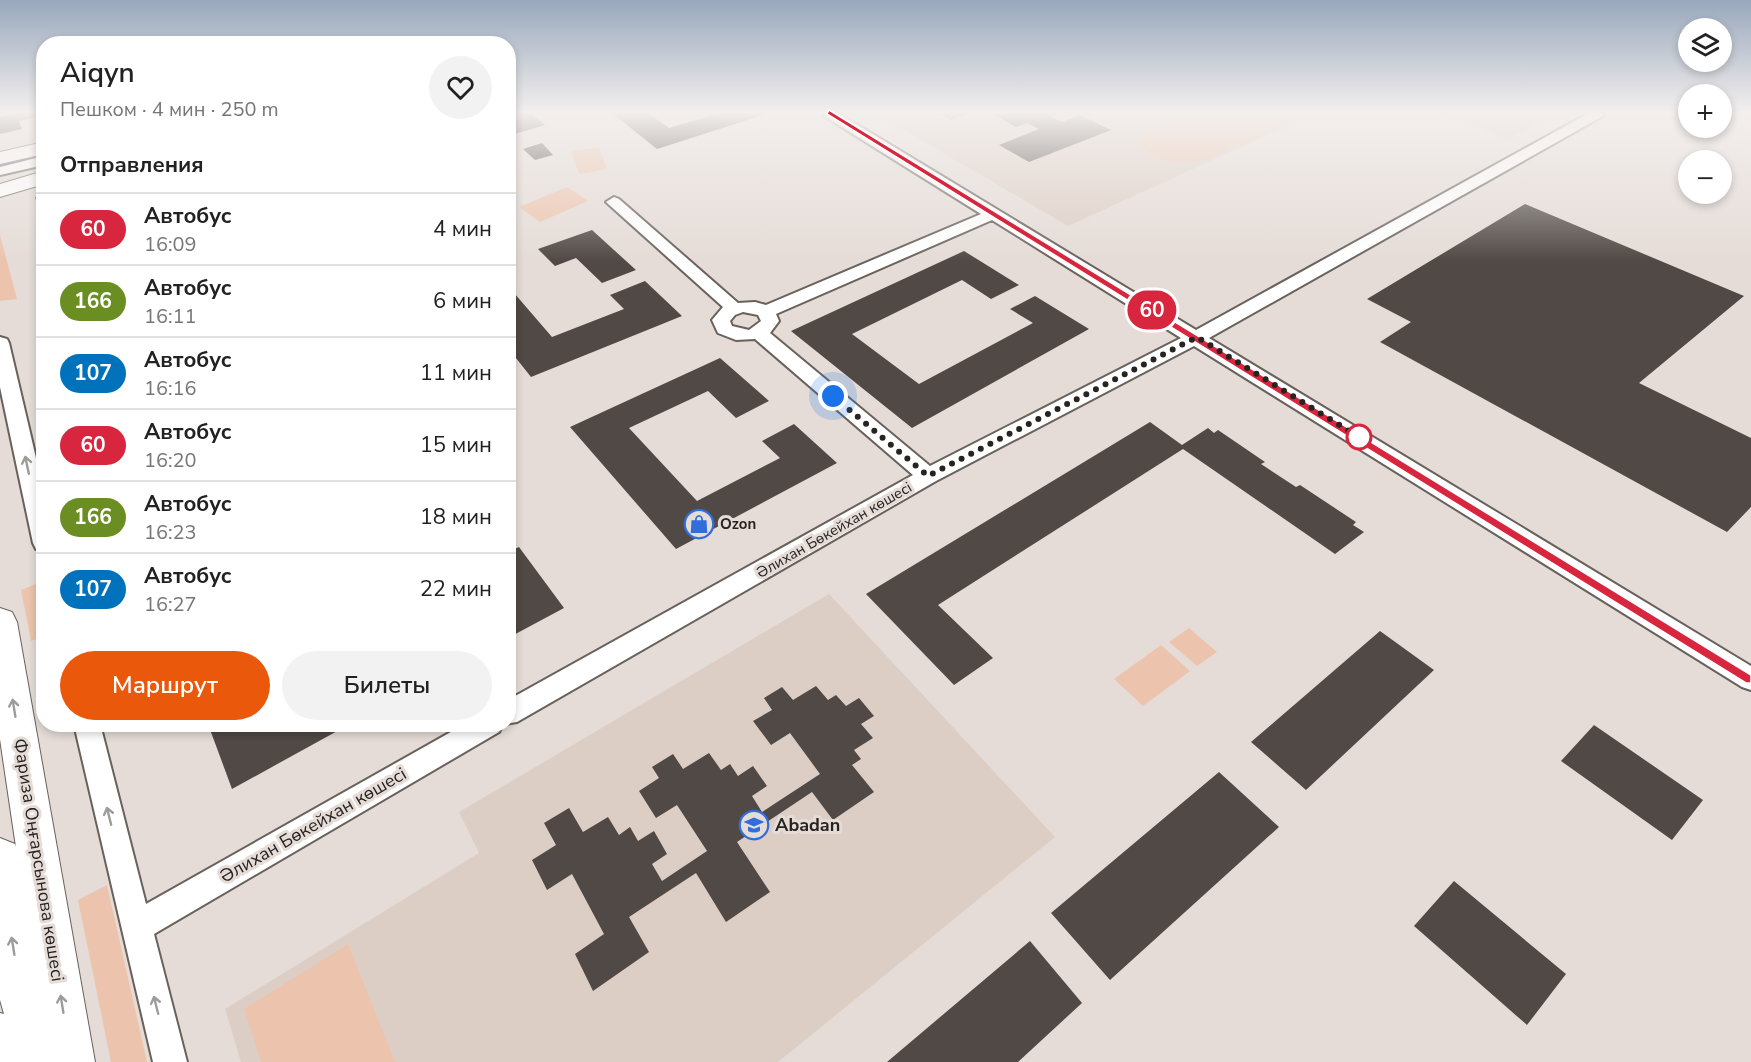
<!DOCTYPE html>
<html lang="ru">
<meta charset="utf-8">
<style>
:root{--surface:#fff;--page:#f2f2f2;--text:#222;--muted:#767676;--line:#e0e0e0;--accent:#ea580c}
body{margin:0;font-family:"Nunito Sans",sans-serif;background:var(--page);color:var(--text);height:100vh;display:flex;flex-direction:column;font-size:22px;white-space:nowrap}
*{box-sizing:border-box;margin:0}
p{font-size:20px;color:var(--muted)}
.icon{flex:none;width:33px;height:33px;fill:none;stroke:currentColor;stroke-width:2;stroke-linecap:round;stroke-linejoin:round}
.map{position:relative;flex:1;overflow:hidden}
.drawer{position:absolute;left:36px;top:36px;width:480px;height:696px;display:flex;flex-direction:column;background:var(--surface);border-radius:24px;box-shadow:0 3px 9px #0003}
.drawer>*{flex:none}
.badge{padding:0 12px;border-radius:20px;font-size:21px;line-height:39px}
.buttons{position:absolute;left:1678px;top:18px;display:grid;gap:12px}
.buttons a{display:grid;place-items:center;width:54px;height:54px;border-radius:50%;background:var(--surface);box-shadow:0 3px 9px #0003;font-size:30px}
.you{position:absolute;width:30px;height:30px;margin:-15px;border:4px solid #fff;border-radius:50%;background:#1a73e8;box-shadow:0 0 0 9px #1a73e833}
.map>.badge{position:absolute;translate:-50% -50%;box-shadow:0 0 0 3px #fff}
h2{padding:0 24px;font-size:22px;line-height:54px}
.round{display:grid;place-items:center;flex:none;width:63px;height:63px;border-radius:32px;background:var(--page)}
.overview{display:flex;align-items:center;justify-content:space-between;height:102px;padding:0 24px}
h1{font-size:28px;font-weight:600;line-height:45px}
.button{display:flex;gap:12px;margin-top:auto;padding:12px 24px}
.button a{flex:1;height:69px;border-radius:36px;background:var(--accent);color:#fff;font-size:24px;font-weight:600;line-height:69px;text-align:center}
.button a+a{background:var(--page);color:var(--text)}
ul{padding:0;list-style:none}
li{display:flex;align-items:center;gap:18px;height:72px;padding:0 24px;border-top:2px solid var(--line)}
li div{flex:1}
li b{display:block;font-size:22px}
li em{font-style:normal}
li .badge{min-width:66px;font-weight:700;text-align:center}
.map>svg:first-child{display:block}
.built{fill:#ddcec5}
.green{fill:#ecc4ad}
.building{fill:#504945}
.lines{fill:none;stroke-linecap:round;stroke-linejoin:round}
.street-casing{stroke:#68615c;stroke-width:4}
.secondary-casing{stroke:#68615c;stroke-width:2}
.street{fill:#fff;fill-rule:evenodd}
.secondary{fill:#fff;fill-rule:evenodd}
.oneway{stroke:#9d9c9b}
.line{fill:#d7263d;stroke:#fff;stroke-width:1.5}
.walk{stroke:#262321;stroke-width:6;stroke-dasharray:0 10.8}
.stop-dot{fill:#fff;stroke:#d7263d;stroke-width:3}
.labels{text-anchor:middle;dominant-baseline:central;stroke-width:6;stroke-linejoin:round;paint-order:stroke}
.poi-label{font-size:15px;font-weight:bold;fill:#262321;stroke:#e5dcd7;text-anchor:start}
.street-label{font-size:15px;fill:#262321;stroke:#e5dcd7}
.near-street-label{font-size:18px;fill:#262321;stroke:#e5dcd7}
.near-poi-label{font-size:18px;font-weight:bold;fill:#262321;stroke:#e5dcd7;text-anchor:start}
</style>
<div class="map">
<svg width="1751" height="1062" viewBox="0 0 1751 1062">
<rect width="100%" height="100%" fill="#e5dcd7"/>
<path class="built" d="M 875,113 L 1297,113 L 1307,117 L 1068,226 Z
M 1440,113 L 1558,113 L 1508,139 Z
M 829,594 L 1055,837 L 778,1062 L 241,1062 L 225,1009 L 479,853 L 459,812 Z"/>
<path class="green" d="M 1193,113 L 1281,113 L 1285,121 L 1282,126 L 1209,159 C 1188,164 1147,165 1140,140 C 1147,124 1177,119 1193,113 Z
M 599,147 L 607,169 L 579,174 L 571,151 Z
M 567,187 L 588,201 L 540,222 L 519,207 Z
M 0,235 L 17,299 L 0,301 Z
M 43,581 L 43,636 L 31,641 L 21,590 Z
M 1189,628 L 1217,652 L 1197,666 L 1169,642 Z
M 1161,645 L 1190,671 L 1143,706 L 1114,679 Z
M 107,885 L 147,1062 L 111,1062 L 78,900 Z
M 348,944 L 395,1062 L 261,1062 L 244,1009 Z"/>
<path class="building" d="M 21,113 L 44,113 L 44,115 L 19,121 L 22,129 L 0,134 L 0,117 Z
M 508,113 L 531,113 L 545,125 L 508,136 Z
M 612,113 L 648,113 L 669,128 L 720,113 L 760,113 L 763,115 L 657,149 Z
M 939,113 L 970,113 L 951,120 Z
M 996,113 L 1056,113 L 1049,116 L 1062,122 L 1080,115 L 1111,130 L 1029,162 L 999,145 L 1039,129 L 1027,123 L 1016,127 L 993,114 Z
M 542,143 L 553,155 L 535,160 L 523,149 Z
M 44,194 L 44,223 L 43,223 L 35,197 Z
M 1525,204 L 1744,296 L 1639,383 L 1751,438 L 1751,507 L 1727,532 L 1380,342 L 1411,322 L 1367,299 Z
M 592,230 L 636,270 L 602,283 L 576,258 L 555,266 L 538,249 Z
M 964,251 L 1019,285 L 991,299 L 962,280 L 852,334 L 919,384 L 1033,323 L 1010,309 L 1035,296 L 1089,329 L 912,428 L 791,331 Z
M 645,281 L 682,316 L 531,377 L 508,348 L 508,286 L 552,337 L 624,309 L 610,295 Z
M 720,358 L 769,401 L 736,418 L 708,391 L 629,428 L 697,501 L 780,458 L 762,441 L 794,424 L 837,463 L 676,549 L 570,427 Z
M 1150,422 L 1182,445 L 1208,428 L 1214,433 L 1218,430 L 1265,462 L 1261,464 L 1296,487 L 1300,485 L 1356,522 L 1353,525 L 1364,532 L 1335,554 L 1183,449 L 938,605 L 993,658 L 954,685 L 866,594 Z
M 519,547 L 564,608 L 508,638 L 508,552 Z
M 1380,631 L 1434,670 L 1306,790 L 1251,742 Z
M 816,686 L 828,700 L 836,695 L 846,706 L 859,698 L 874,716 L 861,724 L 873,738 L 854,750 L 861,759 L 852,765 L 874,792 L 833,820 L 812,792 L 737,842 L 770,892 L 726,922 L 696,873 L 629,917 L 649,952 L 593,991 L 575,954 L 604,934 L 572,874 L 547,890 L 532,860 L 556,845 L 544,823 L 569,808 L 583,832 L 608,817 L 619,835 L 630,827 L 638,841 L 654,831 L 667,854 L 652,864 L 662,881 L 707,851 L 677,805 L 656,818 L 639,791 L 659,778 L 652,767 L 673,754 L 683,769 L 709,753 L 721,770 L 730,764 L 738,776 L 753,766 L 767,786 L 752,796 L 762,812 L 820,774 L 790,733 L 771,745 L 753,721 L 772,710 L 764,698 L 782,687 L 793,700 Z
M 208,724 L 350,724 L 232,789 Z
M 1594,725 L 1703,800 L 1672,840 L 1561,761 Z
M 1219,772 L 1279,827 L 1110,980 L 1051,913 Z
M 1454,881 L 1566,974 L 1527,1025 L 1414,926 Z
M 1030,941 L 1082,1003 L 1018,1062 L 887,1062 Z"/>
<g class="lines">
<g class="street-casing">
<path id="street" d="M 823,113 L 838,113 L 1196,330 L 1589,113 L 1604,113 L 1603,116 L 1209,338 L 1751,666 L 1751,690 L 1742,687 L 1194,346 L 936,481 L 517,722 L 505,724 L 508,724 L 508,700 L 913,475 L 755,339 L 736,340 L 718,333 L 712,320 L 723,307 L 606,202 L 614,197 L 619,199 L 738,303 L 755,302 L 766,305 L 981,214 L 824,116 ZM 992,220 L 1181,338 L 930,466 L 770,333 L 779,321 L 776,314 ZM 743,312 L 758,315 L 761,321 L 749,330 L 732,326 L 730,321 L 735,315 Z
M 44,156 L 44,165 L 0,175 L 0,167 Z
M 0,337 L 7,339 L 9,343 L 44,492 L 44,551 L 36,549 L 33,543 L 0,387 Z
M 74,724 L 100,724 L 146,904 L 465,724 L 503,724 L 499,732 L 154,934 L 187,1062 L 153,1062 Z"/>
</g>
<g class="secondary-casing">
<path id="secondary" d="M 44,142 L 44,154 L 0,164 L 0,152 Z
M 44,171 L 44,184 L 0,197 L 0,184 Z
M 0,608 L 12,612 L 17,622 L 95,1062 L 0,1062 L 0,1013 L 4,1014 L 0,1000 L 0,838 L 15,844 L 16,847 L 0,739 Z"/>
</g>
<use href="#street" class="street"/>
<use href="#secondary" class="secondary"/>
</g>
<defs><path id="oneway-shaft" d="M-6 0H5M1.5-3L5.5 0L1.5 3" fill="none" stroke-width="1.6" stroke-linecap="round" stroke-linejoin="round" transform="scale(1.5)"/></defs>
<g class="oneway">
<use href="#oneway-shaft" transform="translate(27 465) rotate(-102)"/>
<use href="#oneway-shaft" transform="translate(14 708) rotate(-99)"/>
<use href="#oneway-shaft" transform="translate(109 816) rotate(-104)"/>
<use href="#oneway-shaft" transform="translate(13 946) rotate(-99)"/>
<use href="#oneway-shaft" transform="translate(62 1004) rotate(-99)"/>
<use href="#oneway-shaft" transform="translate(156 1005) rotate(-104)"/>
</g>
<linearGradient id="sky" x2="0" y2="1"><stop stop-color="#99a8bc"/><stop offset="0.43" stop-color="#f3efed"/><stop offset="1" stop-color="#f3efed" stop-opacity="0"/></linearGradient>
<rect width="1751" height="261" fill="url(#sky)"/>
<path class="line" d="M 829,110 L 1751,675 L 1751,683 L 1746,683 L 827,114 Z"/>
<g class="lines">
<path class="walk" d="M 833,396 L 928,476 L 1197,337 L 1359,437"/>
</g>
<defs>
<g id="shop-ring" transform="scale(1.5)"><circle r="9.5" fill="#e5dcd7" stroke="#316edc" stroke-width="1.5"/><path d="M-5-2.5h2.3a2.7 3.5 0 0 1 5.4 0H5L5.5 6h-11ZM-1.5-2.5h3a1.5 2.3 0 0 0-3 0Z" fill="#316edc"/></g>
<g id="school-ring" transform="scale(1.5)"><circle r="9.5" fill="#e5dcd7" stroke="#316edc" stroke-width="1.5"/><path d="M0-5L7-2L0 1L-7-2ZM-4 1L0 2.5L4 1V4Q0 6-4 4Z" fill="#316edc"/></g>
</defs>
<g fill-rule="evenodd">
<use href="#shop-ring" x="699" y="524"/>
<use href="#school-ring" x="754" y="825"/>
</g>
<circle class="stop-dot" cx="1359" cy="437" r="12"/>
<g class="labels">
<g class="poi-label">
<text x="720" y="524">Ozon</text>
</g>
<g class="street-label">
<text transform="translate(834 530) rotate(-30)">Әлихан Бөкейхан көшесі</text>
</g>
<g class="near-street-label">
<text transform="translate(313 825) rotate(-30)">Әлихан Бөкейхан көшесі</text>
<text transform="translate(39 860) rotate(81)">Фариза Оңғарсынова көшесі</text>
</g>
<g class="near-poi-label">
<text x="775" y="825">Abadan</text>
</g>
</g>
</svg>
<div class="buttons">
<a><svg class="icon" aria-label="layers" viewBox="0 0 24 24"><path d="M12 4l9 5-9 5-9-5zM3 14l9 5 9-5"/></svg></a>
<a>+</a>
<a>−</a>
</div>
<div class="you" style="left:833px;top:396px"></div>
<b class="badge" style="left:1152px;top:310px;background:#d7263d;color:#fff">60</b>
<section class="drawer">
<div class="overview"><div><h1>Aiqyn</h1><p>Пешком · 4 мин · 250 m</p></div><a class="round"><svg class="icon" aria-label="heart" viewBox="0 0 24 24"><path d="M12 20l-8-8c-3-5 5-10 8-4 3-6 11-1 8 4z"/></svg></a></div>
<h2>Отправления</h2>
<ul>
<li><span class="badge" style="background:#d7263d;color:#fff">60</span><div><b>Автобус</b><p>16:09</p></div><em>4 мин</em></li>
<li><span class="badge" style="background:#6b8e23;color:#fff">166</span><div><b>Автобус</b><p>16:11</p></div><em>6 мин</em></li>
<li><span class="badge" style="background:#0072bc;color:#fff">107</span><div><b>Автобус</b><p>16:16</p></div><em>11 мин</em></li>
<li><span class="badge" style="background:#d7263d;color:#fff">60</span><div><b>Автобус</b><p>16:20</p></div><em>15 мин</em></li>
<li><span class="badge" style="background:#6b8e23;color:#fff">166</span><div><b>Автобус</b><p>16:23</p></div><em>18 мин</em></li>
<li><span class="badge" style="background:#0072bc;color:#fff">107</span><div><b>Автобус</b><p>16:27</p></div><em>22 мин</em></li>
</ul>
<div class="button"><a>Маршрут</a><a>Билеты</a></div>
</section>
</div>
